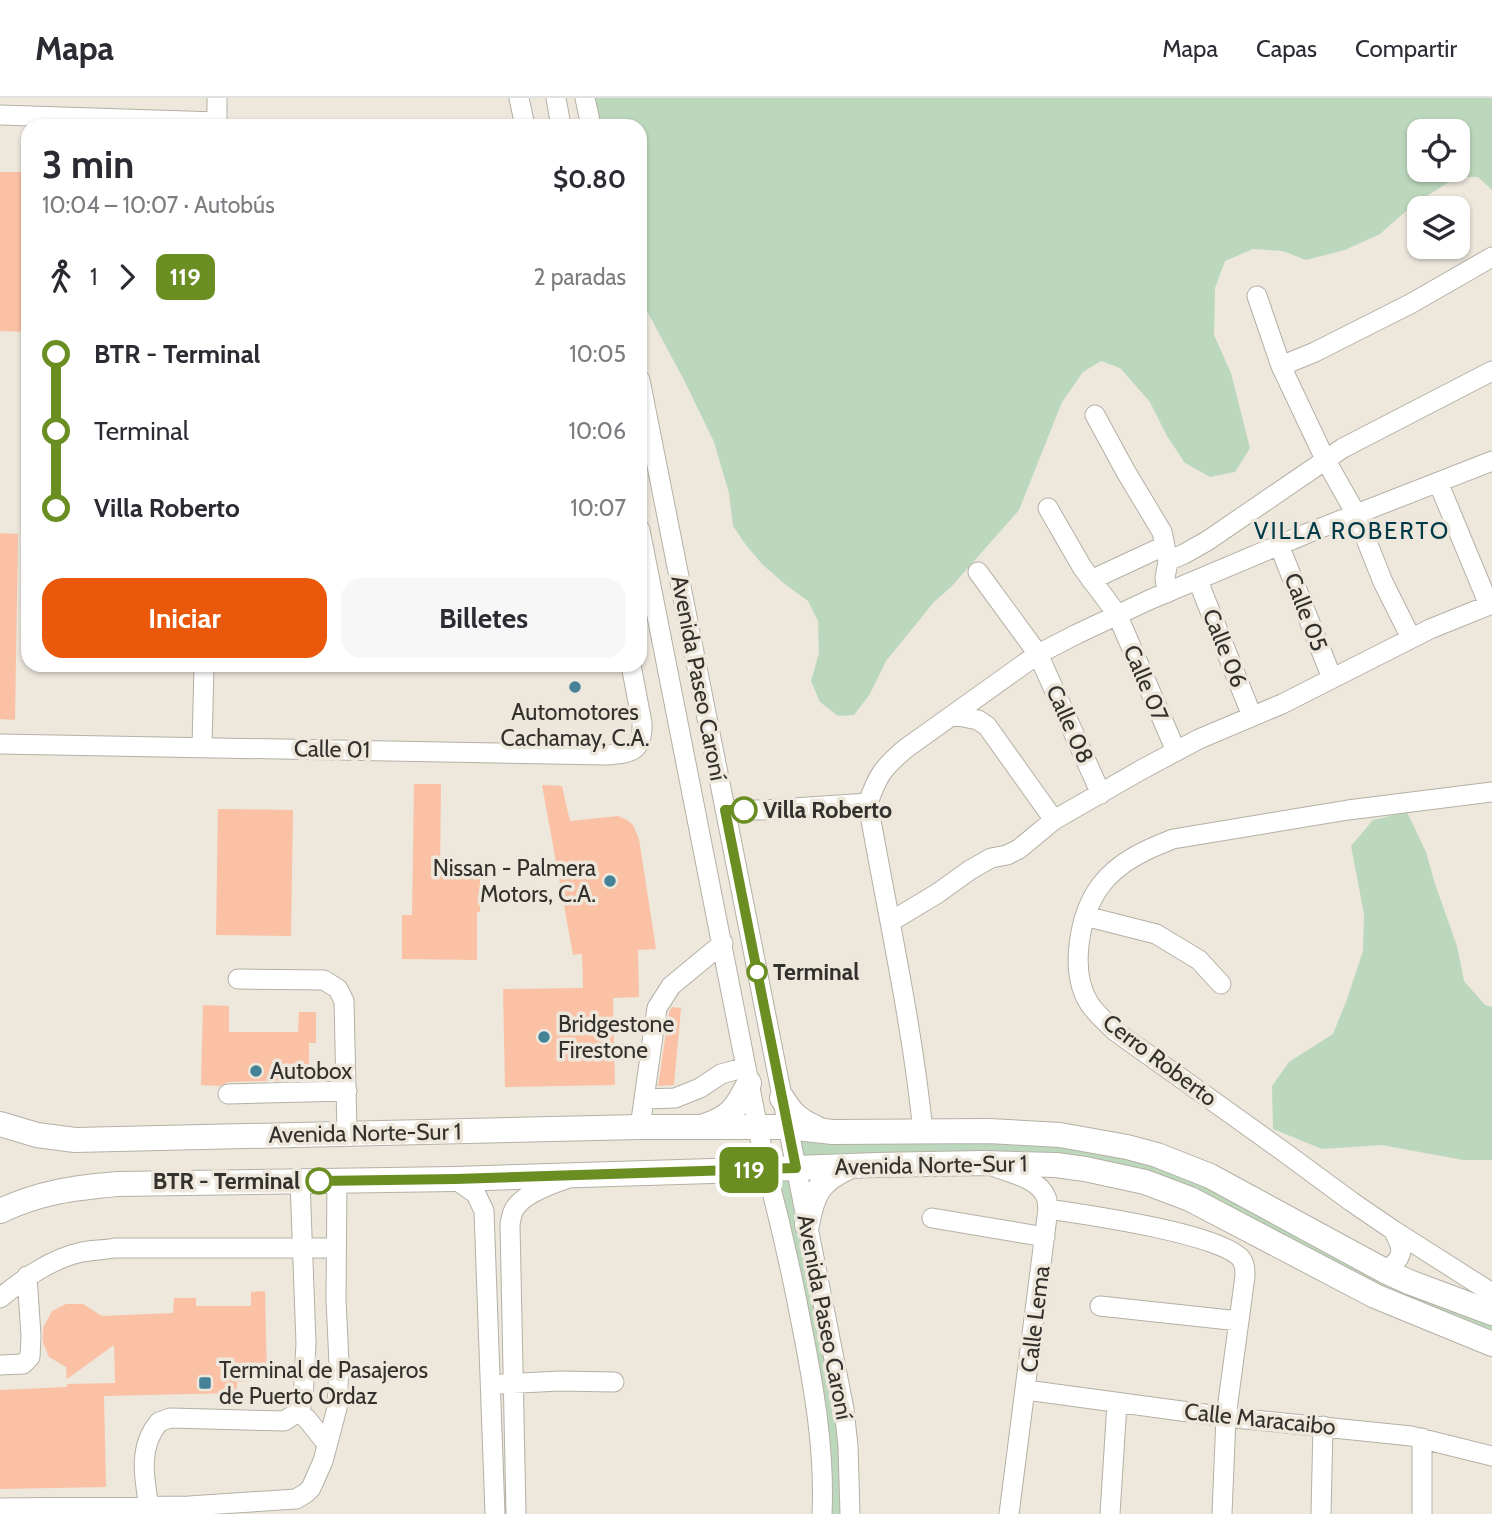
<!DOCTYPE html>
<html lang="es">
<meta charset="utf-8">
<style>
:root{--surface:#fff;--page:#f7f7f7;--text:#2b2b33;--muted:#7c7c81;--line:#e1e1e2;--accent:#ea580c}
body{margin:0;font-family:Cabin,sans-serif;background:var(--page);color:var(--text);height:100vh;display:flex;flex-direction:column;font-size:26px;white-space:nowrap}
*{box-sizing:border-box;margin:0}
p{font-size:23px;color:var(--muted)}
.icon{flex:none;width:38px;height:38px;fill:none;stroke:currentColor;stroke-width:2;stroke-linecap:round;stroke-linejoin:round}
.map{position:relative;flex:1;overflow:hidden}
.panel{position:absolute;left:21px;top:21px;width:626px;height:553px;display:flex;flex-direction:column;background:var(--surface);border-radius:21px;box-shadow:0 2px 5px #0004}
.panel>*{flex:none}
.badge{padding:0 14px;border-radius:10px;font-size:24px;line-height:46px}
.tools{position:absolute;left:1407px;top:21px;display:grid;gap:14px}
.tools a{display:grid;place-items:center;width:63px;height:63px;border-radius:14px;background:var(--surface);box-shadow:0 2px 5px #0004;font-size:35px}
.map>.badge{position:absolute;translate:-50% -50%;box-shadow:0 0 0 4px #fff}
.legs{display:flex;align-items:center;gap:10px;height:77px;padding:0 21px;font-size:23px}
.legs p{margin-inline-start:auto}
.headline{display:flex;align-items:center;justify-content:space-between;height:119px;padding:0 21px}
h1{font-size:38px;font-weight:800;line-height:52px}
.button{display:flex;gap:14px;margin-top:auto;padding:14px 21px}
.button a{flex:1;height:80px;border-radius:21px;background:var(--accent);color:#fff;font-size:28px;font-weight:800;line-height:80px;text-align:center}
.button a+a{background:var(--page);color:var(--text)}
ul{padding:0 21px;list-style:none}
li{display:flex;align-items:center;gap:24px;height:77px;font-size:26px}
li i{display:grid;place-items:center;width:10px;height:100%;margin:0 9px;background:currentColor}
li i::after{content:'';width:18px;height:18px;margin:-9px;border:5px solid;border-radius:50%;background:var(--surface)}
li p{margin-inline-start:auto}
li:first-child i{background:linear-gradient(#0000 50%,currentColor 0)}
li:last-child i{background:linear-gradient(currentColor 50%,#0000 0)}
header{display:flex;align-items:center;gap:42px;box-sizing:border-box;height:98px;padding:0 35px;background:var(--surface);border-bottom:2px solid var(--line)}
header strong{font-size:33px}
nav{display:flex;gap:38px;margin-inline-start:auto;font-size:24px}
.map>svg:first-child{display:block}
.green{fill:#bcd8bc;fill-rule:evenodd}
.building{fill:#fac1a5}
.lines{fill:none;stroke-linecap:round;stroke-linejoin:round}
.minor-casing{stroke:#b5b0a5;stroke-width:21}
.major-casing{stroke:#b5b0a5;stroke-width:26}
.minor{stroke:#fff;stroke-width:19}
.major{stroke:#fff;stroke-width:24}
.line-1-casing{stroke:#fff;stroke-width:16}
.line-1{stroke:#6b8e23;stroke-width:10}
.poi-dot{fill:#438297;stroke:#ede7dc;stroke-width:2.5}
.stop-1-dot{fill:#fff;stroke:#6b8e23;stroke-width:3.5}
.labels{text-anchor:middle;dominant-baseline:central;stroke-width:7;stroke-linejoin:round;paint-order:stroke}
.street-label{font-size:23px;fill:#33312d;stroke:#ede7dc}
.poi-label{font-size:23px;fill:#33312d;stroke:#ede7dc;text-anchor:start}
.stop-label{font-size:23px;font-weight:bold;fill:#33312d;stroke:#ede7dc;text-anchor:start}
.neighbourhood-label{font-size:24px;letter-spacing:2px;fill:#003a49;stroke:#ede7dc}
</style>
<header>
<strong>Mapa</strong>
<nav><a>Mapa</a><a>Capas</a><a>Compartir</a></nav>
</header>
<div class="map">
<svg width="1492" height="1416" viewBox="0 0 1492 1416">
<rect width="100%" height="100%" fill="#ede7dc"/>
<path class="green" d="M 586,0 L 1492,0 L 1492,98 L 1492,92 L 1478,79 L 1457,79 L 1414,106 L 1380,136 L 1345,152 L 1306,162 L 1283,153 L 1253,151 L 1225,163 L 1215,190 L 1214,237 L 1231,275 L 1250,350 L 1235,374 L 1210,379 L 1185,365 L 1167,338 L 1150,304 L 1120,270 L 1101,263 L 1083,274 L 1062,304 L 1019,412 L 952,488 L 934,504 L 886,563 L 870,596 L 854,617 L 838,618 L 820,604 L 811,583 L 819,555 L 818,523 L 808,503 L 786,487 L 763,467 L 746,447 L 733,428 L 729,395 L 714,344 L 684,282 L 641,202 L 640,28 L 591,28 ZM 1419,33 L 1458,33 L 1458,72 L 1419,72 Z
M 1407,714 L 1426,754 L 1435,786 L 1457,848 L 1464,883 L 1485,907 L 1492,909 L 1492,1062 L 1463,1062 L 1382,1047 L 1322,1051 L 1273,1031 L 1272,988 L 1289,964 L 1333,936 L 1346,904 L 1363,853 L 1364,816 L 1351,748 L 1373,722 Z
M 787,1029 L 1127,1049 L 1492,1215 L 1492,1246 L 1213,1112 L 1085,1071 L 796,1070 L 844,1311 L 850,1416 L 822,1416 L 821,1370 L 766,1071 L 795,1070 Z"/>
<path class="building" d="M 0,74 L 28,74 L 28,234 L 0,233 Z
M 0,435 L 18,436 L 15,622 L 0,621 Z
M 414,686 L 441,686 L 440,775 L 480,775 L 480,814 L 477,814 L 477,862 L 402,861 L 402,817 L 412,817 Z
M 542,687 L 562,688 L 570,723 L 618,718 L 627,722 L 633,727 L 639,741 L 656,851 L 638,852 L 639,899 L 613,900 L 615,987 L 505,989 L 503,891 L 583,890 L 582,856 L 573,857 Z
M 218,711 L 293,712 L 291,838 L 216,837 Z
M 203,907 L 229,908 L 229,934 L 298,934 L 299,914 L 316,914 L 316,945 L 309,945 L 309,982 L 228,984 L 220,988 L 201,987 Z
M 672,909 L 681,910 L 674,987 L 658,988 L 669,914 Z
M 265,1193 L 267,1282 L 237,1284 L 237,1295 L 104,1298 L 106,1389 L 0,1391 L 0,1292 L 67,1289 L 67,1286 L 115,1285 L 114,1247 L 67,1281 L 66,1269 L 49,1259 L 43,1245 L 43,1230 L 52,1213 L 66,1206 L 83,1206 L 102,1218 L 173,1215 L 174,1200 L 196,1200 L 196,1208 L 251,1208 L 251,1194 Z"/>
<g class="lines">
<g class="minor-casing">
<path id="minor" d="M 519,0 L 525,28
M 556,0 L 561,28
M 585,0 L 591,28
M 0,17 L 217,24
M 217,28 L 217,0
M 1257,198 L 1281,268 L 1325,361 L 1356,416 L 1383,484 L 1411,540
M 1281,268 L 1315,254 L 1412,205 L 1492,159
M 640,282 L 844,1311 L 848,1348 L 850,1416
M 1095,317 L 1126,374 L 1162,434 L 1168,463 L 1165,480 L 1167,495
M 1438,384 L 1489,507
M 1048,410 L 1082,469 L 1117,516 L 1176,653
M 640,432 L 766,1071 C 780,1123 792,1176 802,1229 C 814,1290 825,1353 822,1416
M 1279,447 L 1332,580
M 1168,463 L 1184,456 L 1207,443 L 1343,350 L 1492,273
M 978,474 L 1038,556 L 1101,696
M 1091,482 L 1164,448
M 1198,483 L 1252,618
M 953,617 L 978,622 L 987,628 L 1054,722
M 0,646 L 607,657 C 632,655 643,653 642,625 L 631,567
M 202,649 L 204,567
M 1492,694 L 1348,712 L 1173,741 C 1147,751 1118,764 1101,787 C 1079,816 1069,873 1089,905 C 1096,916 1106,924 1115,933 L 1280,1051 L 1352,1104 L 1393,1132 L 1492,1195
M 725,712 L 764,712 L 868,705
M 1085,818 L 1156,836 L 1199,862 L 1221,886
M 890,824 L 938,795 L 970,772 L 991,760 L 1007,757 L 1019,751 L 1054,722 L 1141,672 L 1199,641 L 1282,606 L 1430,531 L 1492,506
M 238,881 L 324,882 L 338,891 L 344,903 L 347,1035
M 228,996 L 347,993
M 645,1001 L 675,1000 L 700,990 L 721,976 L 746,969
M 640,1029 L 657,910 L 671,888 L 723,845
M 923,1034 C 912,923 887,815 868,705 C 878,677 882,671 905,651 L 1038,556 L 1077,536 L 1149,502 L 1308,435 L 1492,363
M 995,1069 C 1011,1075 1039,1081 1046,1099 C 1048,1103 1047,1107 1048,1111 L 1009,1416
M 455,1081 L 476,1096 L 484,1113 L 495,1416
M 1048,1111 C 1082,1116 1225,1136 1242,1162 C 1245,1167 1245,1172 1245,1178 L 1226,1319 L 1222,1416
M 932,1120 L 1045,1139
M 1385,1173 C 1405,1159 1404,1152 1393,1132
M 0,1200 C 25,1180 50,1161 82,1154 C 92,1152 104,1152 115,1150 L 336,1150
M 1100,1208 L 1239,1223
M 0,1267 L 23,1266 L 30,1259 L 31,1238 L 27,1178
M 502,1286 L 559,1283 L 614,1284
M 1026,1292 L 1226,1319 L 1411,1338 L 1492,1358
M 298,1314 L 307,1321 L 327,1346
M 1422,1340 L 1422,1416
M 149,1409 C 144,1379 138,1349 159,1324 L 170,1320 L 284,1323 L 298,1314 L 303,1302 L 306,1245 L 300,1083
M 0,1410 L 189,1408 L 296,1401 L 306,1395 L 311,1390 L 323,1363 L 337,1310 L 339,1266 L 336,1201 L 337,1083
M 516,1416 L 510,1126 C 511,1121 512,1114 515,1110 C 524,1096 551,1086 566,1081
M 1110,1416 L 1117,1305
M 1321,1416 L 1323,1328"/>
</g>
<g class="major-casing">
<path id="major" d="M 782,1000 C 792,1016 798,1022 816,1030
M 0,1026 L 37,1037 L 75,1042 L 640,1029 L 787,1029 L 833,1034 L 989,1033 L 1060,1037 L 1127,1049 L 1157,1057 L 1210,1078 L 1385,1173 L 1409,1184 L 1492,1215
M 704,1028 C 731,1020 737,1009 749,985
M 0,1113 C 41,1094 73,1090 117,1086 L 455,1081 L 712,1073 L 876,1067 L 982,1065 L 1056,1067 L 1085,1071 L 1145,1084 L 1190,1101 L 1375,1198 L 1492,1246
M 807,1127 C 813,1094 819,1083 849,1069"/>
</g>
<use href="#minor" class="minor"/>
<use href="#major" class="major"/>
</g>
<g class="lines">
<g class="line-1-casing">
<path id="line-1" d="M 319,1083 L 455,1081 L 796,1070 L 725,712 L 744,712"/>
</g>
<use href="#line-1" class="line-1"/>
</g>
<g class="poi-dot">
<circle cx="575" cy="589" r="7"/>
<circle cx="610" cy="783" r="7"/>
<circle cx="544" cy="939" r="7"/>
<circle cx="256" cy="973" r="7"/>
<rect x="198" y="1278" width="14" height="14" rx="3.5"/>
</g>
<g class="stop-1-dot">
<circle cx="744" cy="712" r="12"/>
<circle cx="757" cy="874" r="9"/>
<circle cx="319" cy="1083" r="12"/>
</g>
<g class="labels">
<g class="street-label">
<text transform="translate(1306 514) rotate(69)">Calle 05</text>
<text transform="translate(1225 550) rotate(68)">Calle 06</text>
<text transform="translate(699 580) rotate(79)">Avenida Paseo Caroní</text>
<text transform="translate(1146 585) rotate(67)">Calle 07</text>
<text transform="translate(1070 626) rotate(66)">Calle 08</text>
<text transform="translate(332 651) rotate(1)">Calle 01</text>
<text transform="translate(1160 962) rotate(37)">Cerro Roberto</text>
<text transform="translate(365 1035) rotate(-1)">Avenida Norte-Sur 1</text>
<text transform="translate(931 1067) rotate(-1)">Avenida Norte-Sur 1</text>
<text transform="translate(825 1219) rotate(79)">Avenida Paseo Caroní</text>
<text transform="translate(1035 1221) rotate(-83)">Calle Lema</text>
<text transform="translate(1260 1321) rotate(6)">Calle Maracaibo</text>
</g>
<g class="poi-label">
<text x="575" y="614" text-anchor="middle">Automotores<tspan x="575" dy="26">Cachamay, C.A.</tspan></text>
<text x="596" y="770" text-anchor="end">Nissan - Palmera<tspan x="596" dy="26">Motors, C.A.</tspan></text>
<text x="558" y="926">Bridgestone<tspan x="558" dy="26">Firestone</tspan></text>
<text x="270" y="973">Autobox</text>
<text x="219" y="1272">Terminal de Pasajeros<tspan x="219" dy="26">de Puerto Ordaz</tspan></text>
</g>
<g class="stop-label">
<text x="763" y="712">Villa Roberto</text>
<text x="773" y="874">Terminal</text>
<text x="300" y="1083" text-anchor="end">BTR - Terminal</text>
</g>
<g class="neighbourhood-label">
<text x="1352" y="432">VILLA ROBERTO</text>
</g>
</g>
</svg>
<div class="tools">
<a><svg class="icon" aria-label="locate" viewBox="0 0 24 24"><circle cx="12" cy="12" r="6"/><path d="M12 2v4M12 18v4M2 12h4M18 12h4"/></svg></a>
<a><svg class="icon" aria-label="layers" viewBox="0 0 24 24"><path d="M12 4l9 5-9 5-9-5zM3 14l9 5 9-5"/></svg></a>
</div>
<b class="badge" style="left:749px;top:1072px;background:#6b8e23;color:#fff">119</b>
<section class="panel">
<div class="headline"><div><h1>3 min</h1><p>10:04 – 10:07 · Autobús</p></div><b>$0.80</b></div>
<div class="legs"><svg class="icon" aria-label="walk" viewBox="0 0 24 24"><circle cx="13" cy="4" r="2"/><path d="M13 8l-2 6 4 7M11 14l-3 7M7 12l3-4h3l4 4"/></svg>1<svg class="icon" aria-label="forward" viewBox="0 0 24 24"><path d="M9 5l7 7-7 7"/></svg><b class="badge" style="background:#6b8e23;color:#fff">119</b><p>2 paradas</p></div>
<ul>
<li><i style="color:#6b8e23"></i><b>BTR - Terminal</b><p>10:05</p></li>
<li><i style="color:#6b8e23"></i><span>Terminal</span><p>10:06</p></li>
<li><i style="color:#6b8e23"></i><b>Villa Roberto</b><p>10:07</p></li>
</ul>
<div class="button"><a>Iniciar</a><a>Billetes</a></div>
</section>
</div>
